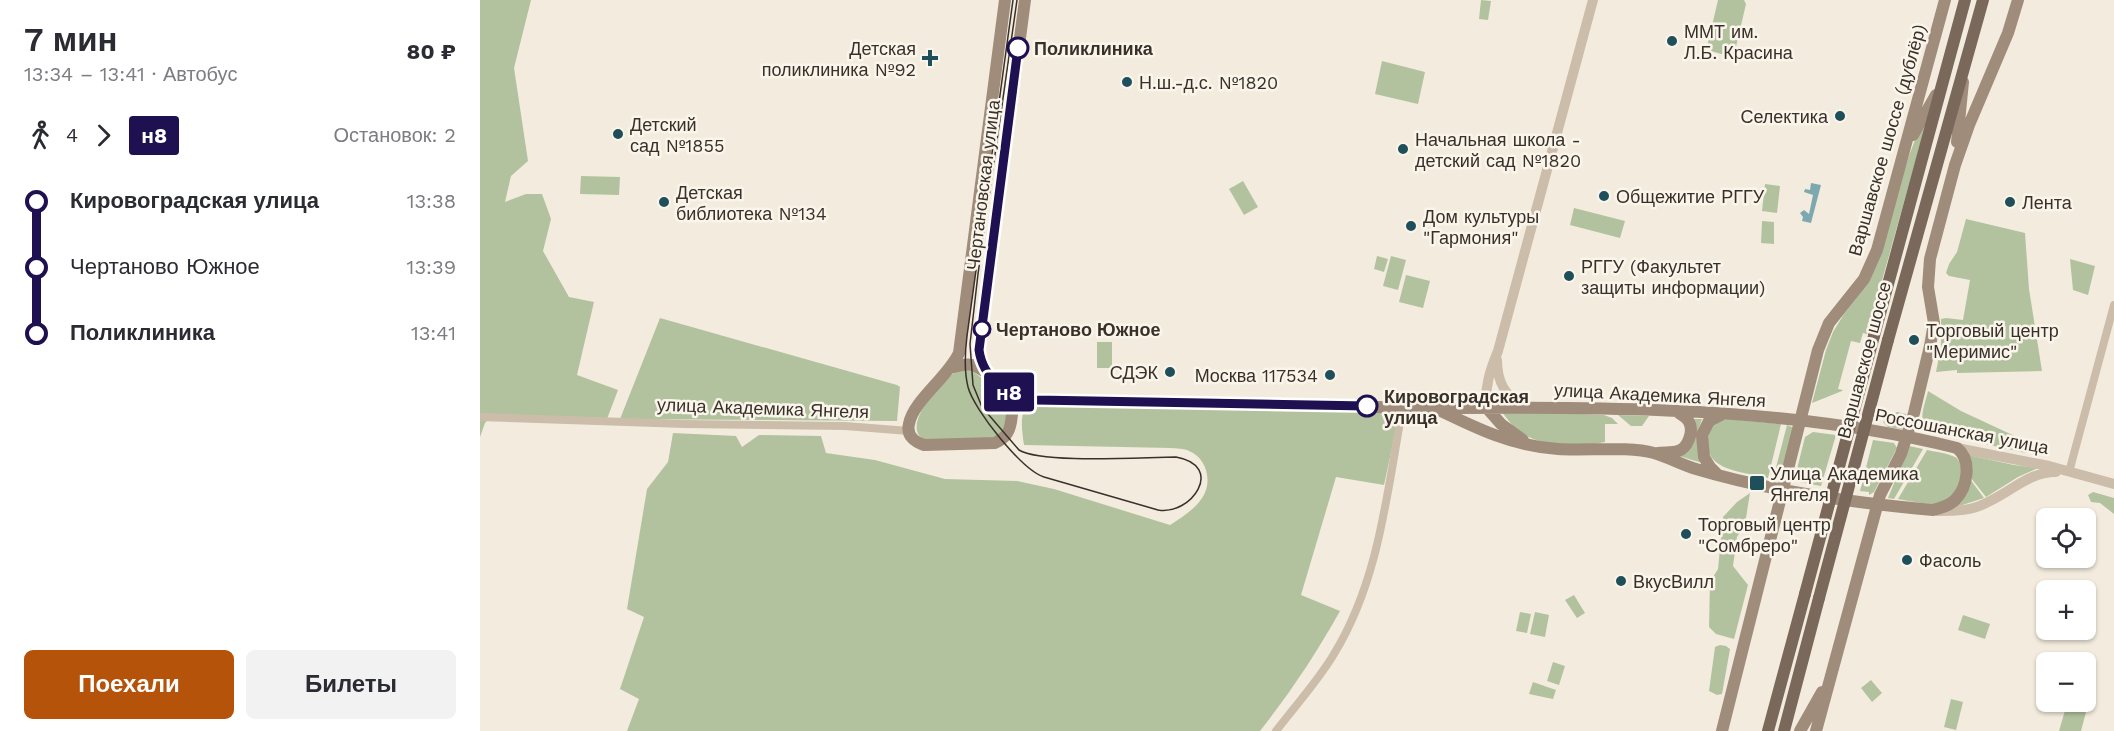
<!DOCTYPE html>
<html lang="ru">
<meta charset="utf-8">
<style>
:root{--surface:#fff;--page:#f2f2f3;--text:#2b2b33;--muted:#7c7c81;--accent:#b45309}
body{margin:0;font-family:"Work Sans",sans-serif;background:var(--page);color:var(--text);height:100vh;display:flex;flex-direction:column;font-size:22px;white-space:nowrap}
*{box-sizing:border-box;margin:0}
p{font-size:20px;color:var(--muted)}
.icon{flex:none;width:33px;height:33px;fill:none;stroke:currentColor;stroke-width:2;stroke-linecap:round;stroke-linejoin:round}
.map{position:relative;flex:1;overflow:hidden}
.drawer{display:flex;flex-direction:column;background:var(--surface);width:480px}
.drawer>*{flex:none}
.badge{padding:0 12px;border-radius:4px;font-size:21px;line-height:39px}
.controls{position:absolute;left:1556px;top:508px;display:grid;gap:12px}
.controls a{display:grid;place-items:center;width:60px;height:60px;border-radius:9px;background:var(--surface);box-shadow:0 2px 4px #0004;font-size:30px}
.map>.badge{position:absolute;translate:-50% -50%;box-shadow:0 0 0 3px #fff}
.legs{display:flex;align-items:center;gap:9px;height:66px;padding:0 24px;font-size:20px}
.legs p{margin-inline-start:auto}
.summary{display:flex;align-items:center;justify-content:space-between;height:102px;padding:0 24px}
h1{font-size:33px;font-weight:600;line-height:45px}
.cta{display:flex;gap:12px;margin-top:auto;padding:12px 24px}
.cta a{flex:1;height:69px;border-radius:9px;background:var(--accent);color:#fff;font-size:24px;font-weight:600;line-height:69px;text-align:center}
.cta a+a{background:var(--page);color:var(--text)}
ul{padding:0 24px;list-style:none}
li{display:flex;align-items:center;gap:21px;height:66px;font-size:22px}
li i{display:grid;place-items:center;width:9px;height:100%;margin:0 8px;background:currentColor}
li i::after{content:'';width:15px;height:15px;margin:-8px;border:4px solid;border-radius:50%;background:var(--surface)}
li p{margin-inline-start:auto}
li:first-child i{background:linear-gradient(#0000 50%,currentColor 0)}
li:last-child i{background:linear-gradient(currentColor 50%,#0000 0)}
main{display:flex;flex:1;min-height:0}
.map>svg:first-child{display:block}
.green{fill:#b2c29e}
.water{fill:#7da8b0}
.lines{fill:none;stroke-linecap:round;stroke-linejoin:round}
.minor{stroke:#cbbdaa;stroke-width:8}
.tertiary{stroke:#cbbdaa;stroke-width:10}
.secondary{stroke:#9f8c7b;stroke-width:12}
.primary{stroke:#7a695b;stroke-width:12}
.tram{stroke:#39302a;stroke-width:1.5}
.primary-bridge{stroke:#7a695b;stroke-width:12}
.line-1-casing{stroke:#fff;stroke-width:14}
.line-1{stroke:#1f1051;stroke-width:9}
.poi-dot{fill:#1f4f5a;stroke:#faf5eb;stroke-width:2}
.stop-1-dot{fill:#fff;stroke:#1f1051;stroke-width:3}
.labels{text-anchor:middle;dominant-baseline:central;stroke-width:5;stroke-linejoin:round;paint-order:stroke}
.poi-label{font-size:18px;fill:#39302a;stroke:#faf5eb;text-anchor:start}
.stop-label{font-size:18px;font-weight:bold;fill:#39302a;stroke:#faf5eb;text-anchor:start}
.street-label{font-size:18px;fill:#39302a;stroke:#faf5eb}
</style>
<main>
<section class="drawer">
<div class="summary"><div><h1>7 мин</h1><p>13:34 – 13:41 · Автобус</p></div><b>80 ₽</b></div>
<div class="legs"><svg class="icon" aria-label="walk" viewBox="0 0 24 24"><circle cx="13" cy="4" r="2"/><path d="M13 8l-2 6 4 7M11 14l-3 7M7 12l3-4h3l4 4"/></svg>4<svg class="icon" aria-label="forward" viewBox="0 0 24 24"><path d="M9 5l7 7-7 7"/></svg><b class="badge" style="background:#1f1051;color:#fff">н8</b><p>Остановок: 2</p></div>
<ul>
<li><i style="color:#1f1051"></i><b>Кировоградская улица</b><p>13:38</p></li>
<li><i style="color:#1f1051"></i><span>Чертаново Южное</span><p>13:39</p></li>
<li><i style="color:#1f1051"></i><b>Поликлиника</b><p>13:41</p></li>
</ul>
<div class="cta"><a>Поехали</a><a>Билеты</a></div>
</section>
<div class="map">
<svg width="1634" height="731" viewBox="0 0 1634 731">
<rect width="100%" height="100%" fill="#f3ecde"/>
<path class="green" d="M 0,0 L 51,0 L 34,68 L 48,161 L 31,176 L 25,202 L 46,194 L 62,194 L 71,219 L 63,251 L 89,297 L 114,302 L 97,375 L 138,390 L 127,419 L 11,416 L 5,423 L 0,437 Z
M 1001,0 L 1011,1 L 1008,20 L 999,19 Z
M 1238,0 L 1264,0 L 1266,4 L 1255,51 L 1248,56 L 1231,51 L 1227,47 Z
M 902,61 L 945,72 L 938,104 L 895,94 Z
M 1445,127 L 1387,334 L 1383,333 L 1380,343 L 1371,341 L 1358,389 L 1363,390 L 1362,391 L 1332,403 L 1346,350 L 1353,332 L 1364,314 L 1384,288 L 1430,153 L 1435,140 Z
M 101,176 L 140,177 L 139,195 L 100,194 Z
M 763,181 L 778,207 L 764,215 L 749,189 Z
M 1285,184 L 1300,186 L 1297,213 L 1282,211 Z
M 1094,208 L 1145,221 L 1140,238 L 1090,225 Z
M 1486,219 L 1545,233 L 1549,289 L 1562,371 L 1477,373 L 1477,370 L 1456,372 L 1461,346 L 1461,319 L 1466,318 L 1483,320 L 1490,280 L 1469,276 L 1466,273 L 1469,264 L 1477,252 Z
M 1282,221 L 1294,222 L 1294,244 L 1281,243 Z
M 897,256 L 908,259 L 904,272 L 894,269 Z
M 911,256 L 926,260 L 918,290 L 903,286 Z
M 1590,259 L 1615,266 L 1608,295 L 1593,290 Z
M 926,275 L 950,281 L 943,308 L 919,302 Z
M 180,318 L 417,385 L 420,387 L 417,421 L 140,419 Z
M 617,342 L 632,342 L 632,368 L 617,368 Z
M 485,369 C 496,372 501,377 509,385 C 527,401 534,417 516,438 C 501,439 453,444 442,438 C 422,425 463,378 476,372 C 479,370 482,370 485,369 Z
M 1448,391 L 1481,411 L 1556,446 L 1546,453 L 1450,432 C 1436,422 1445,405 1448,391 Z
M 553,405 L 913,412 L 919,415 L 904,485 L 856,477 L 821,595 L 860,611 C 836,654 810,693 780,731 L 147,731 L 159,699 L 140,689 L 164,617 L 147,609 L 167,489 L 188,462 L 193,433 L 256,436 L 262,447 L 279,435 L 341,436 L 346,453 L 395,460 L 465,479 L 537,481 L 574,489 L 690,525 C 701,518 715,509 722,498 C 733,483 727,458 709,451 C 704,448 696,449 691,448 L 544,445 C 542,431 540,419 545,406 Z
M 1020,410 L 1124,415 L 1132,418 L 1138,424 L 1125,424 L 1125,442 C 1100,447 1066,448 1043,434 C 1033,428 1027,418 1020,410 Z
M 1417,412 L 1426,414 L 1422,429 L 1408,427 L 1403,422 L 1404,421 L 1404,418 Z
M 1138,415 L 1169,416 L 1162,426 L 1151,426 Z
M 1212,419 L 1222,419 L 1218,430 L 1222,463 L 1199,456 Z
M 1247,419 L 1301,424 L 1288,478 C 1254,470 1214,470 1232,423 Z
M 1307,425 L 1314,428 L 1299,480 L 1293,479 Z
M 1333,432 L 1356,435 L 1341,486 L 1314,481 L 1325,437 Z
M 1393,440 L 1414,443 L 1417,448 L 1394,492 L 1389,495 L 1389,492 L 1380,491 Z
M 1429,446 L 1443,449 L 1414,499 L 1408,498 Z
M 1447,450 C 1456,452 1467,453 1475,457 C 1489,465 1477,497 1466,502 C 1453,507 1432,501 1418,499 Z
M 1488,455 L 1534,465 L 1558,468 L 1538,477 L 1506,497 L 1491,478 L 1492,465 Z
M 1490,479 L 1504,498 L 1476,507 Z
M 1613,492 L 1634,498 L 1634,514 L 1620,503 L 1611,502 L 1608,495 Z
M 1270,493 L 1265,524 L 1257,537 L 1253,566 L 1268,585 L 1254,639 L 1236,634 L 1229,627 L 1230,582 L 1238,569 L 1243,517 L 1257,502 Z
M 1094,595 L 1105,613 L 1097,618 L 1085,600 Z
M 1040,612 L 1051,614 L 1047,633 L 1036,631 Z
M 1055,612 L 1069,615 L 1065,637 L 1050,634 Z
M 1483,615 L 1510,624 L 1505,639 L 1478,630 Z
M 1240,645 L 1246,646 L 1250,649 L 1242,694 L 1237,695 L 1229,691 L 1235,647 Z
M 1073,662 L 1085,666 L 1079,685 L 1067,681 Z
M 1391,680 L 1402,693 L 1392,702 L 1381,688 Z
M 1053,682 L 1076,690 L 1073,699 L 1049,694 Z
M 1471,699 L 1483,702 L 1476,730 L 1464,727 Z
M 1586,707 L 1606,712 L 1601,731 L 1579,731 Z"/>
<path class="water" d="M 1331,183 L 1341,185 L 1331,223 L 1322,221 L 1323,217 L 1320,213 L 1324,210 L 1329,214 L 1333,195 L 1324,192 L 1325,189 L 1330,190 Z"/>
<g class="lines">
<path class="minor" d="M 0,417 L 205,424 L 365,426 L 429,431
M 1589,472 L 1634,305
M 796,731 C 815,706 838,681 854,654 C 897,584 906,501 920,422 L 919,407"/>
<path class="tertiary" d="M 1017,360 C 1017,382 1025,397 1045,407
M 1006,407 C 1005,386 1010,370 1018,351 L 1113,0
M 1477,448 L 1569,466 L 1634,484
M 1457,511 C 1476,511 1492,511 1508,502 C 1532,491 1549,472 1576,472"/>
<path class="secondary" d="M 1433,135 L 1456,95
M 1477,142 L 1483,82
M 470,368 C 477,366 485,363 492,365 C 507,370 527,388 532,403 C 533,410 532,416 531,422 C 529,433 525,438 515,443 L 444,445 C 435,442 426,436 429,424 C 433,401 468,377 479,353 L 525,0
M 506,372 L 499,350 L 545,0
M 524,389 L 532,394 L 556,400 C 646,402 735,403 825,405 C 868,406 912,408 955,408 C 1127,407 1309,406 1477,448 C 1492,460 1488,487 1475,500 C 1469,506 1461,508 1453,510 C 1373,503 1293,492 1216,469 C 1202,465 1188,457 1174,453 C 1148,446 1106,451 1078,449 C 1032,446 996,428 955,408
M 1006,407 L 1021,424 L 1043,440
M 1178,453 C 1184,452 1192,453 1198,451 C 1208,448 1214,431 1209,422 C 1207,417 1201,415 1198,412
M 1237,474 L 1230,467 L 1224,457 L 1222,435 L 1229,421 L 1243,414
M 1242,731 L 1338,350 L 1349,323 L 1384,279 L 1397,250 L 1465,0
M 1320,731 L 1342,692
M 1336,731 L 1400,495 L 1421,454 L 1434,413 L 1450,346 L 1454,323 L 1448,287 L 1450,259 L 1475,165 L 1489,125 L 1528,33 L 1538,0"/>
<path class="primary" d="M 1394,336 L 1485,0
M 1408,340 L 1503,0
M 1288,731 L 1325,594
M 1304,731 L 1339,598"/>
<path class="tram" d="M 533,0 L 487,336 C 485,352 484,371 488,387 C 494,410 542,470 564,477 L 678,510 C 711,516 746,466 696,457 C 664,457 562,464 539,450 L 502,407 L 493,385 L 490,344 L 498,274 L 537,0"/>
<path class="primary-bridge" d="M 1325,594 L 1394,336
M 1339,598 L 1408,340"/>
</g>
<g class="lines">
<g class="line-1-casing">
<path id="line-1" d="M 538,48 L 499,350 C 503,379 528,396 556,400 L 887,406"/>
</g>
<use href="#line-1" class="line-1"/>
</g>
<g class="poi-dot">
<circle cx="1192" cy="41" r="6"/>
<path d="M447 49h6v6h6v6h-6v6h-6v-6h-6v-6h6z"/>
<circle cx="647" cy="82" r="6"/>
<circle cx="1360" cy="116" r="6"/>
<circle cx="138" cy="134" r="6"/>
<circle cx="923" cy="149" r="6"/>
<circle cx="1124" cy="196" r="6"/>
<circle cx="184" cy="202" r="6"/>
<circle cx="1530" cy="202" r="6"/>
<circle cx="931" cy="226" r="6"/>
<circle cx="1089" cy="276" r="6"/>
<circle cx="1434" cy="340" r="6"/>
<circle cx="690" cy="372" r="6"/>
<circle cx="850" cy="375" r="6"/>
<rect x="1269" y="475" width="16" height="16" rx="3"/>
<circle cx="1206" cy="534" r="6"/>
<circle cx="1427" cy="560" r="6"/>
<circle cx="1141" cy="581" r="6"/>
</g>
<g class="stop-1-dot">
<circle cx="538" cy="48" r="10"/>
<circle cx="502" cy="329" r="8"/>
<circle cx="887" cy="406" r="10"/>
</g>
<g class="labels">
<g class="poi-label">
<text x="1204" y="31">ММТ им.<tspan x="1204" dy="21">Л.Б. Красина</tspan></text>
<text x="436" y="48" text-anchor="end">Детская<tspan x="436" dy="21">поликлиника №92</tspan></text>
<text x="659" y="82">Н.ш.-д.с. №1820</text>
<text x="1348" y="116" text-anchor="end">Селектика</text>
<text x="150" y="124">Детский<tspan x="150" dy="21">сад №1855</tspan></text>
<text x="935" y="139">Начальная школа -<tspan x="935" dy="21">детский сад №1820</tspan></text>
<text x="196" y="192">Детская<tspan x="196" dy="21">библиотека №134</tspan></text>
<text x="1136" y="196">Общежитие РГГУ</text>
<text x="1542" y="202">Лента</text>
<text x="943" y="216">Дом культуры<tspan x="943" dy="21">"Гармония"</tspan></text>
<text x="1101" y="266">РГГУ (Факультет<tspan x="1101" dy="21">защиты информации)</tspan></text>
<text x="1446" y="330">Торговый центр<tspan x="1446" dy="21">"Меримис"</tspan></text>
<text x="678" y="372" text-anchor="end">СДЭК</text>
<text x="838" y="375" text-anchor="end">Москва 117534</text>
<text x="1290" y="473">Улица Академика<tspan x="1290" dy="21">Янгеля</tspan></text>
<text x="1218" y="524">Торговый центр<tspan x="1218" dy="21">"Сомбреро"</tspan></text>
<text x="1439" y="560">Фасоль</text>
<text x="1153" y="581">ВкусВилл</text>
</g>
<g class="stop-label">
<text x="554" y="48">Поликлиника</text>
<text x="516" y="329">Чертаново Южное</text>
<text x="904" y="396">Кировоградская<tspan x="904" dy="21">улица</tspan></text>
</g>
<g class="street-label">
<text transform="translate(1407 140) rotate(-74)">Варшавское шоссе (дублёр)</text>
<text transform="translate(503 185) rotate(-83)">Чертановская улица</text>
<text transform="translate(1384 360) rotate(-75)">Варшавское шоссе</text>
<text transform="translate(1180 395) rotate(3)">улица Академика Янгеля</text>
<text transform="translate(283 408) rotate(2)">улица Академика Янгеля</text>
<text transform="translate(1482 431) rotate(11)">Россошанская улица</text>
</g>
</g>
</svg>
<div class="controls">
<a><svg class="icon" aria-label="locate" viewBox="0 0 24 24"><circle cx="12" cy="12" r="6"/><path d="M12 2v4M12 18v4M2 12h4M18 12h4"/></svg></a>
<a>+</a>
<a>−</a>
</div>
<b class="badge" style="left:529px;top:392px;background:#1f1051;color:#fff">н8</b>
</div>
</main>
